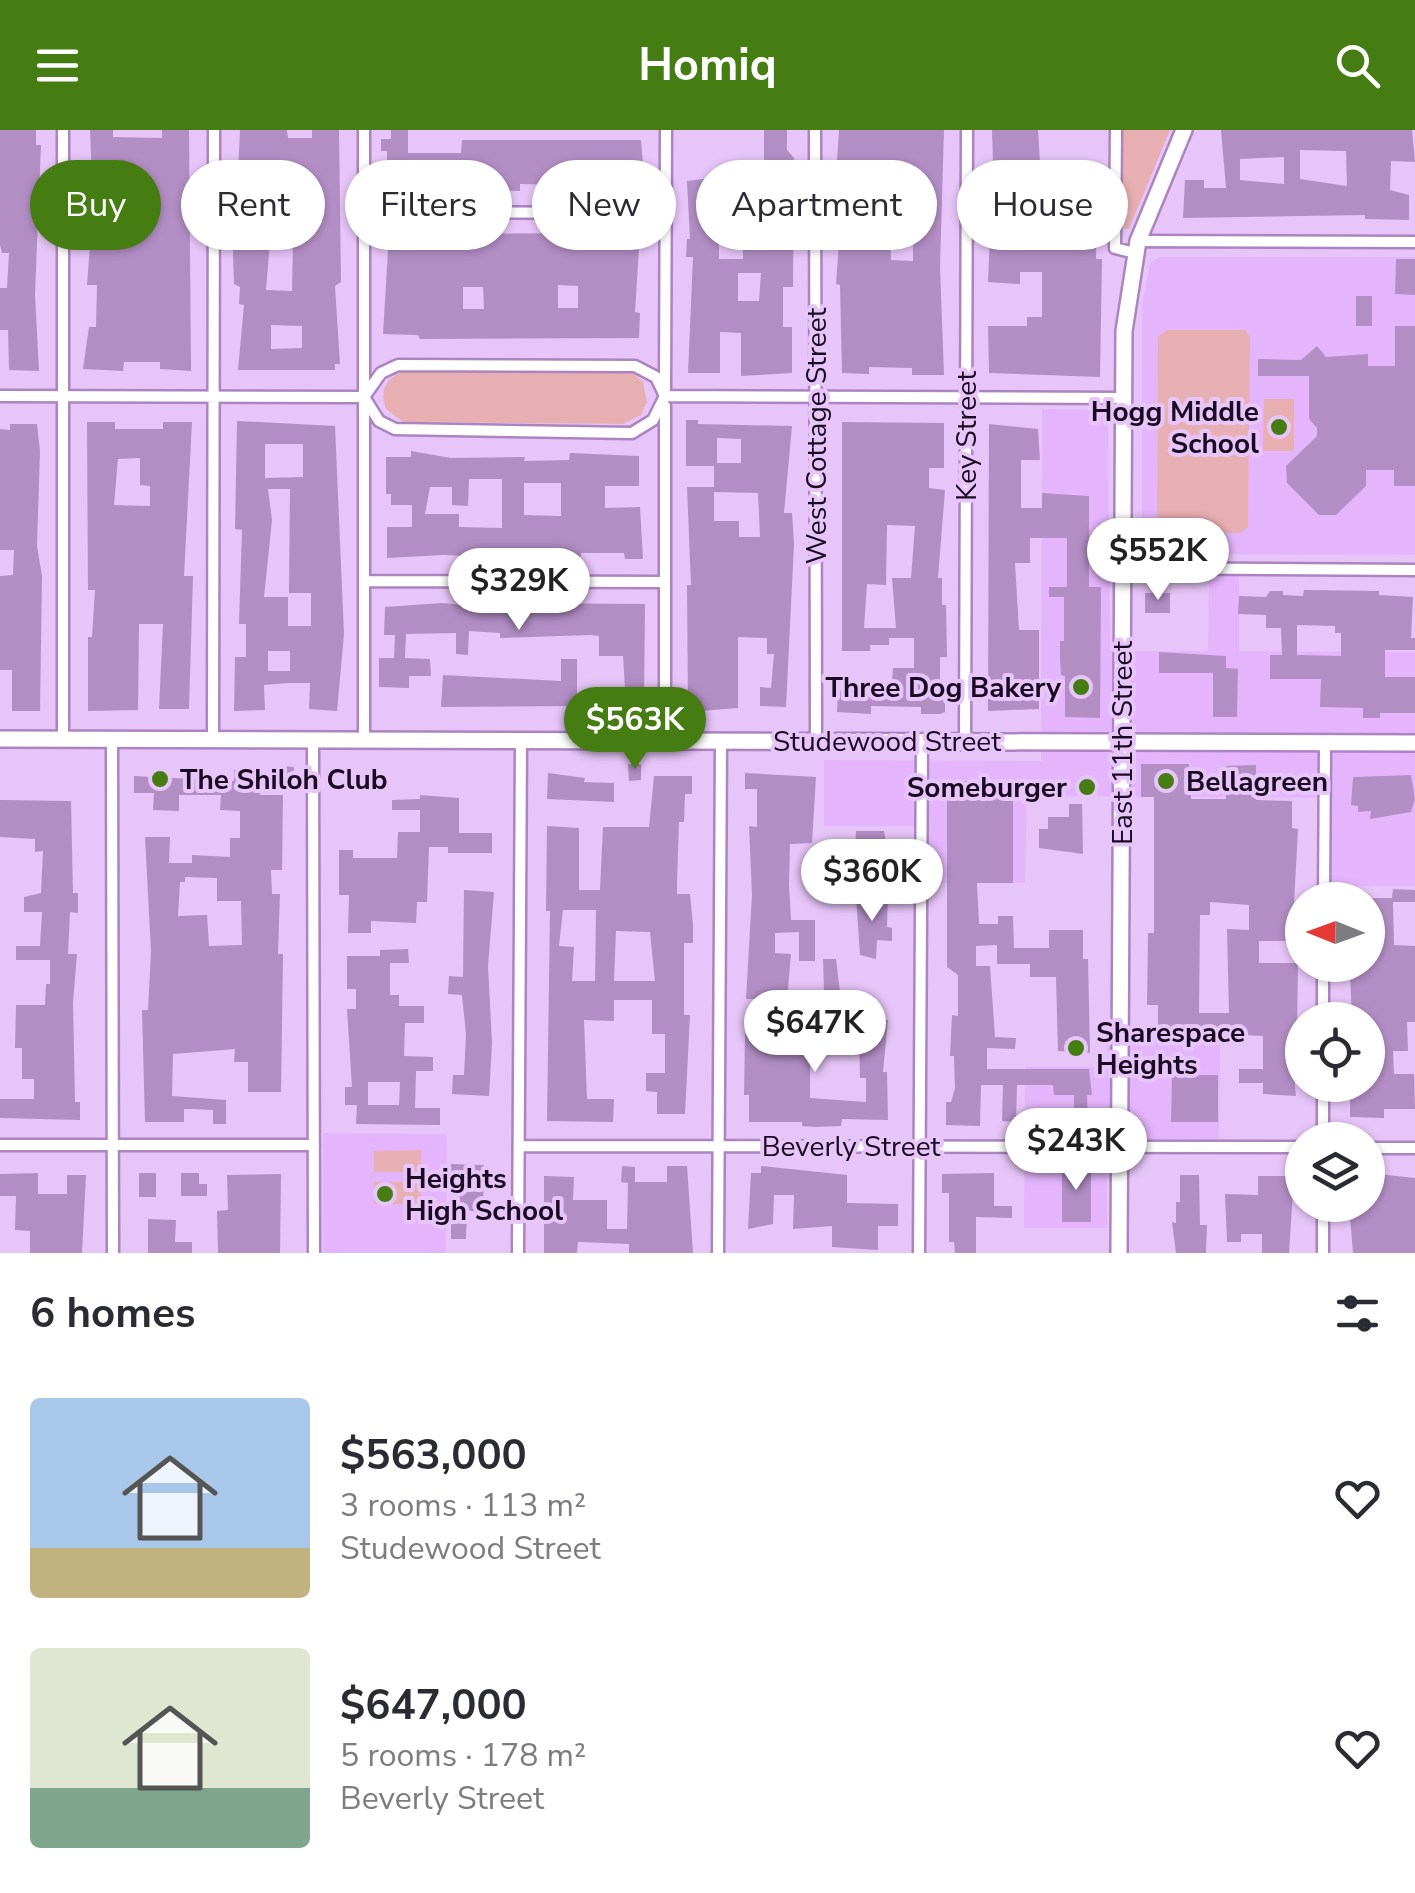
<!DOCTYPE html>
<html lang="en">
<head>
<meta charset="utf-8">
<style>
  body { margin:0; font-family:"Nunito Sans",sans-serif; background:#f7f7f7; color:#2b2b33; height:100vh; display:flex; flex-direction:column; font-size:38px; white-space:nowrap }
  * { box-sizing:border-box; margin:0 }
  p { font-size:32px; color:#7c7c81 }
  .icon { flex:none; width:55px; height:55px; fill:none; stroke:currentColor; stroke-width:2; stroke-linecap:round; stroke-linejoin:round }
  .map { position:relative; height:1123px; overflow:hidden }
  .drawer { display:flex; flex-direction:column; background:#fff; flex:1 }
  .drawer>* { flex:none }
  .top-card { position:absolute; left:30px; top:30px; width:1355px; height:90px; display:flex; gap:20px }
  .needle { width:65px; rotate:271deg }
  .fabs { position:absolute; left:1285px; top:752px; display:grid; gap:20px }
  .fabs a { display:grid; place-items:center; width:100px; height:100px; border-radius:50%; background:#fff; box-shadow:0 2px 8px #0004; font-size:50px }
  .price { position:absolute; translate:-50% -85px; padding:0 22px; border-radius:35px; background:#fff; color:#222; font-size:32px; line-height:65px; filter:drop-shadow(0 2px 5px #0008) }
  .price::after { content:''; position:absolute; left:50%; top:60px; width:30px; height:22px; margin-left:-15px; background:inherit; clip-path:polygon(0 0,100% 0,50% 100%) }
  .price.selected { background:#467d13; color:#fff }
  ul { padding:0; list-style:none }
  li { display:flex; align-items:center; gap:30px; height:250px; padding:0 30px }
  li span { display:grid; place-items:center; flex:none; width:280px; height:200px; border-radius:10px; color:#555 }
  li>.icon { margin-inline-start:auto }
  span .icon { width:120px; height:120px; fill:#fffc; stroke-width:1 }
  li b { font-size:42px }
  h2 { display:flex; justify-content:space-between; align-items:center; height:120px; padding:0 30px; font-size:42px }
  .pill { padding:0 35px; border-radius:45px; background:#fff; box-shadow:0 2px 8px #0004; font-size:35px; line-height:90px }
  .pill.selected { background:#467d13; color:#fff }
  header { display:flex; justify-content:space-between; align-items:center; height:130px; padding:0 30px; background:#467d13; color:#fff; font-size:45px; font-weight:700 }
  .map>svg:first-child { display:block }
  .built { fill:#e4b5fc }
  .green { fill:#e8afb3 }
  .building { fill:#b38ec5; fill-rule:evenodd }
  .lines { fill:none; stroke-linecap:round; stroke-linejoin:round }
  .street-casing { stroke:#ac84c0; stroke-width:15 }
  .secondary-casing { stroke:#ac84c0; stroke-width:20 }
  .street { stroke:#fff; stroke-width:10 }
  .secondary { stroke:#fff; stroke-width:15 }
  .poi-dot { fill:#467d13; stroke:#e7c5f8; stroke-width:4 }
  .labels { text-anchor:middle; stroke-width:8; stroke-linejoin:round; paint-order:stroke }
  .poi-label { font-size:28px; font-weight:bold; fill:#1b0b22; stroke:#e7c5f8; text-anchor:start }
  .street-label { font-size:28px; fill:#1b0b22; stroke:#e7c5f8 }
</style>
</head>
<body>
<header><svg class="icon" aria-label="menu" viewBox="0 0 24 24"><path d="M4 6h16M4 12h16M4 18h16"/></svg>Homiq<svg class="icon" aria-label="search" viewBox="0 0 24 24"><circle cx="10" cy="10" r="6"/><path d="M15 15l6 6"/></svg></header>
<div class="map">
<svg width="1415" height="1123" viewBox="0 0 1415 1123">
  <rect width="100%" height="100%" fill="#e7c5f8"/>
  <path class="built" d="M1160 127H1415V425L1149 424 1142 418V176L1150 133Z
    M1042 279 1108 280 1110 521H1208L1209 444H1239V521L1415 522V756H1330V668L1027 666 1025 753H929L928 696H824V630L1041 631Z
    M1108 908H1220L1219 1009H1107V1098H1024L1025 937H1107Z
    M323 1003 447 1004 446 1123H323Z"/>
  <path class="green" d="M1121 0H1170L1129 99 1121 98Z
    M1167 200H1245L1250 207 1248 397 1240 403H1162L1157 399 1158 207Z
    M406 241H631L643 252 647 272 641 285 623 294 403 292 386 279C379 260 386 246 406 241Z
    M1264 269H1294V321H1263Z
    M421 1020V1042H374V1021Z
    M374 1052H421V1074H374Z"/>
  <path class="building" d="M0 0H36V15H41L35 164 39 241 9 240 8 200H0V158H7L9 123H2L0 115Z
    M90 0H113V7L162 8V0H189L191 241 160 239V232H124L123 241 83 239 89 197H96L97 155H87L93 74ZM120 79H141V107L120 106Z
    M240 0H287L288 8H312V0H339L341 152 335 156 340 234H335V240H238L244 175 239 174 240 157 234 154 233 125V102L236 87H240L241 65H237ZM270 112H293L292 161 266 160ZM271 195 302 196V218L271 219Z
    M391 0H408V23H461L462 10H641L645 60H565V55L520 54V61L463 60V53L387 55V21H381V9H391Z
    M764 0H787V20L794 28 793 157H783V197H792V243L741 246V203L720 202V243H688L693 127H686L687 109H690L687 51 719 47V39H764ZM719 107H743V129H719ZM738 143H761L759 171H738Z
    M839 0H944L940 137 944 245H912V238L869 237V244L842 243 840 155 836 154 841 84 839 60H835ZM890 97H913V131L891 130Z
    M992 0H1038L1041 50H1027L1025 77H1015V97L1060 99V74L1097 75 1096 129H1102L1100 247 989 243 988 196H1027V187H1042V142H1020V154L988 152 991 80H980L981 69H1004L1005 34H993Z
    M1221 0H1412L1415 32 1391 31 1390 60 1409 65V90L1365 89V85L1183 88 1185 50H1204V58H1226ZM1300 20 1346 21 1347 56 1300 49ZM1284 27V54L1240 50V29Z
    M640 103 635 182 640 183 639 208 420 209 418 205 383 204 389 104ZM558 155 578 156V178H558ZM463 157H483L484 179H463Z
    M1396 129H1415V165L1395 164Z
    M1356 166H1372V196H1356Z
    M1395 196H1415V356H1394V340H1366V356L1336 385H1319L1287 353 1286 336 1317 306V298L1309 289V246H1258V229L1301 230 1317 216 1326 227 1368 224V236H1395Z
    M686 290H698V294L792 296 784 383H792L794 414 786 577 760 576V557L771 558 774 524H767V508L738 507V578L688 582 687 455H691L687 357H714V391H739V407H760L758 363 714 362V336H686ZM717 308 741 309V333H717Z
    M237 291 335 296 344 504 337 581 309 579 310 553H288L264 555 265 580 234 581 235 527H246V494H239L242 400 235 399ZM265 314H303V347L265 348ZM268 359H290L289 463H311V496H288V467H264L272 390ZM268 521H290V541H268Z
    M87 292H115V299H163V292H192L184 446H193L189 579H159L163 494H139L138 580 88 581V507H92L95 460H88ZM140 328V355L150 356V376L114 375 118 329Z
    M842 292 944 293V338H929V358L945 360 938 448H942V475H946L947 527H940V567H945V582L940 584H921V577L871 576V584L837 582 838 561 891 564 893 538H914V508H889V515H870V521H842ZM887 395 915 396 911 448H892L896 498H864L867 454 886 455Z
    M10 294H37L40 321 37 416 42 446 40 581H12V540H0V446L13 445 14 420H0V299L10 300Z
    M989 294 1038 299 1040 330H1021V378H1042V363L1089 366V457H1101L1100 588 1065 587V546L1061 545 1060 527V511H1064V467H1049V457H1067V408H1030V433H1015L1019 500H1039V579L988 581Z
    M411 321 451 328 525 327 524 331 569 330 570 323 639 326V356H605V378L640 377 643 429H625L624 423H581V430L443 425 387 428V397H412V375H391V364H386V327H411ZM469 349H502V398L459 397V384H425L430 357H452V375L468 376ZM524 353H561V386L524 385Z
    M1304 460 1379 461V465L1413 467 1411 508H1415V520H1385V547H1415V583H1380V588H1363V578L1320 577 1321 549H1270V525H1282L1281 498H1266V485L1238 484 1239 466 1266 467 1270 461H1283V465L1303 466ZM1297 495 1335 496V503H1341V526L1297 525Z
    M1145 463H1170V483H1145Z
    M442 473 500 478V473L645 474 644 574H626L623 526H599V506L591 505 500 508V503L469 501 468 525 456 524V503L406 504 405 528 430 529 431 546H409V558L379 557V528H394L395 505H384L385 477Z
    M1159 522 1226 526V538L1238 539 1237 587H1213V543H1159Z
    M561 529H577V576L441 577 443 545 561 551Z
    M628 634H641V650L629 651Z
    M1141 634H1189L1191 669H1226V636L1256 635V670L1292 671V698L1298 699 1292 811H1259V833H1298L1297 906H1290L1296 966 1263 964V953H1239V939H1263V906L1158 901V875H1147L1148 803H1154V667H1141ZM1210 772 1249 775V800L1227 799 1229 883H1199L1200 785H1210Z
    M281 636 294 637 293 656 280 655Z
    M234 640H259L260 665H283L282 740H271L272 764H280L278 824H283L281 962H248V932H234L235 919 173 924 172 966 226 970V994H213V980L191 979H184V992H145L142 880H148L151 821 145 707H170L169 733H192V725L230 727V708H240V681L220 680 221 665H179V681L153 680 154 663H134V646L234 651ZM185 747 217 748V771H241L242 815 209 816 207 785 178 786 180 752H185Z
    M548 643 585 648 584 652 614 653V672L547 669Z
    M745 643 816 647 812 713 790 714 789 754 791 790H815V831H799V802L775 803V823L791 824 787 870 746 869 752 765 749 696 757 697V659H745Z
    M1411 645 1415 669 1411 682 1370 689 1371 681 1358 682V676L1351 675 1353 647Z
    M654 646H692V664H685L684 692H679L677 753V764H690L693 795V813H684V885H690L685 984H657V962L646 961V943H665V904H652V870H614V891L584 890 587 969H614L613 992 547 991 550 781H546L547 696 579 698V760H600L603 697H649ZM563 780H596L595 851H572L574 817 559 816ZM616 801 650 802 655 851H614Z
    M947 651H1013V753H977L979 794H998V786H1013L1014 818H1049V800H1083V829H1088L1090 923 1058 921 1056 847H1030V834H997V815L976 816V836H990L995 907 1016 908 1015 919 987 918V939H1089L1092 965H1087L1088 994H1074V965H1054L1053 955H1017L1016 992 1002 991 1003 955H981L980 996 946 995V972H951L955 958 954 926H950L952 885 958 886V845L947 837Z
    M1078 652H1098L1097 662H1077Z
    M420 665 459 668V703H492V723H448V717H429L427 772H417L416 793 371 791V803H348L349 765H339V720H353V728H397L398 702H420V680H392V670L420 669Z
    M0 670 71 671 73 763H78V783L70 782 68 824H77L73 872 75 972H80V990L0 988V969H34V949H22V918H15L16 875H45L46 854H50V830H16V816H40L42 782H24V767L41 763 43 721 35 722V709L0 707Z
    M1069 674H1082L1083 724 1039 718V699H1048V687H1069Z
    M856 701H884L888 722H883L882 742 854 740Z
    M1393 759 1415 760V772H1393L1394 815 1415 816V892H1407L1408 921H1393L1394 944H1414L1415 979H1384V988L1350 987V964H1358V955H1368V890H1352L1350 842 1351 835H1368V768H1392Z
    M464 760 494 762 488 836 492 913 489 966 452 964 453 945H464L466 904 462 865 448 864 449 846 463 847Z
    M856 766 888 767 887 797 892 798V811L877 810 876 829 860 825Z
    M408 819 409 833H390V865H399V876H424V893H405L404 926 433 927V941H416L415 978H440V995L356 994 357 975H345V957H352L347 879H356V859H347V826H380V820ZM368 952H400L399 975H368Z
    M823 829H836L840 862 824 861Z
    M847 862 859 863 858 878H883V890H888L883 942H887L888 990 842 989 841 996 815 997 802 996V992H749V965H744L745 904 810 906V968L866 972V948H860L859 905H847Z
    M803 883H815V904H803Z
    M1172 945H1218V992H1171Z
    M451 1034 484 1035 483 1081H467L466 1109H451Z
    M1062 1034H1091V1092H1062Z
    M622 1036 635 1037V1052H667V1036H687L693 1123H629V1114L578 1112 577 1123H544V1046L574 1047 573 1070H607V1099H627L628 1053 621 1052Z
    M761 1036 847 1045V1073L898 1074V1096H878V1120L832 1117V1096L793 1099 794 1065H774L773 1094 748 1099 751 1043H761Z
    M38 1043V1064H67V1045H86L82 1123H30V1101L15 1100 16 1066H0V1044Z
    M139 1043H156V1067H139Z
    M181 1043H199V1054H207V1066H181Z
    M994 1043V1076H1012V1088L976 1087V1123H955L954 1112H949V1063H942V1044Z
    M1368 1043 1415 1048V1123H1353L1349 1075H1368Z
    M281 1044 280 1123H218L217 1081 228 1080 227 1045Z
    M1180 1045H1199L1200 1095H1207L1206 1123H1176L1172 1092 1176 1093V1072H1180Z
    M1258 1046H1294L1289 1123H1262V1104H1241V1112H1227L1225 1064 1258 1065Z
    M148 1089 176 1090 175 1112H192V1123H148Z"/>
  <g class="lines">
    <g class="street-casing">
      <path id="street" d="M815 0 816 611
        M1116 0 1115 118 1135 123
        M364 82 666 83
        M1138 111 1415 112
        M398 235 635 236 656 247 665 266 653 290 632 303 395 299 379 291 364 267 381 243Z
        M665 259 666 0
        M0 266 364 267
        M665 266 1123 268
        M1122 438 1415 440
        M364 451 665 452
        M63 609V0
        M112 610 113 1123
        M213 610 214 0
        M313 610 314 1123
        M364 610V0
        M665 611V276
        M965 612 967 0
        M1324 770 1325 613
        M1323 890V835
        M1323 1010V955
        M0 1015H314
        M519 1016 1302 1017
        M1368 1018H1415
        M1323 1075V1123
        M518 1123 521 611
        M718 1123 721 611
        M919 1123 922 611"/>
    </g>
    <g class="secondary-casing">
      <path id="secondary" d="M0 609 1415 613
        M1119 1123 1124 201 1138 111 1184 0"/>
    </g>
    <use href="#street" class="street"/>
    <use href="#secondary" class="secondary"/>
  </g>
  <g class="poi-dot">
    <circle cx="1279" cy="297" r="10"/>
    <circle cx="1081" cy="557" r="10"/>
    <circle cx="160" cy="649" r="10"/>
    <circle cx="1166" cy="651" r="10"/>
    <circle cx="1087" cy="657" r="10"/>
    <circle cx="1076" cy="918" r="10"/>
    <circle cx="385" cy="1064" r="10"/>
  </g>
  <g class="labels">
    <g class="poi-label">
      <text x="1259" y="291" text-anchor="end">Hogg Middle<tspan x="1259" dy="32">School</tspan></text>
      <text x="1061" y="567" text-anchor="end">Three Dog Bakery</text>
      <text x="180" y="659">The Shiloh Club</text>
      <text x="1186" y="661">Bellagreen</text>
      <text x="1067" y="667" text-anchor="end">Someburger</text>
      <text x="1096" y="912">Sharespace<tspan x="1096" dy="32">Heights</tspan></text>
      <text x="405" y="1058">Heights<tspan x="405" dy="32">High School</tspan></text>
    </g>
    <g class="street-label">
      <text transform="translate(816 306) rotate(-90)" y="10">West Cottage Street</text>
      <text transform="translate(966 306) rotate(-90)" y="10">Key Street</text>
      <text x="887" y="621">Studewood Street</text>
      <text transform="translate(1122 613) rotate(-90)" y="10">East 11th Street</text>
      <text x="851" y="1026">Beverly Street</text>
    </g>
  </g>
</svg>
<div class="fabs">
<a><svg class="needle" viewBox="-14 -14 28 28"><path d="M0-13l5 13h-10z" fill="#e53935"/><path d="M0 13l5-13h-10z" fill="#7c7c81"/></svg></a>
<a><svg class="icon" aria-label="locate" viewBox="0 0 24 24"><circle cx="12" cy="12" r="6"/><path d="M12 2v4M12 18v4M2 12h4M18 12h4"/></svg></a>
<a><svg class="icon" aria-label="layers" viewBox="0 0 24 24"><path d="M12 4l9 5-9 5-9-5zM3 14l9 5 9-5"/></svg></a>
</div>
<b class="price" style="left:1158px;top:473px">$552K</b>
<b class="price" style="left:519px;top:503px">$329K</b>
<b class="price selected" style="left:635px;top:642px">$563K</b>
<b class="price" style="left:872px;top:794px">$360K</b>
<b class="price" style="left:815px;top:945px">$647K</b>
<b class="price" style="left:1076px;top:1063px">$243K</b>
<div class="top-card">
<a class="pill selected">Buy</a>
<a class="pill">Rent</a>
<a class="pill">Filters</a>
<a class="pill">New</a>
<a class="pill">Apartment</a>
<a class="pill">House</a>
</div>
</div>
<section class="drawer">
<h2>6 homes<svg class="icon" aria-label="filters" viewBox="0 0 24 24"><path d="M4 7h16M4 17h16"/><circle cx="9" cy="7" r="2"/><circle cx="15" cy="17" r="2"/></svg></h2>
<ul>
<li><span style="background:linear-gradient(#a9c7e8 75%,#c2b280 0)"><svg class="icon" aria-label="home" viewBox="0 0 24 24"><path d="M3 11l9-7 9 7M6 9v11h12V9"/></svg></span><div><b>$563,000</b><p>3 rooms · 113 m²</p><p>Studewood Street</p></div><svg class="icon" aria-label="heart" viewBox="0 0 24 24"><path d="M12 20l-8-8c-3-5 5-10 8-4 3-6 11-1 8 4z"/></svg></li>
<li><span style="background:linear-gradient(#dfe7d0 70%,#7fa58c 0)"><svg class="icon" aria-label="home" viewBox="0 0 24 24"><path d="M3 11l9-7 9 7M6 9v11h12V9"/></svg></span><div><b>$647,000</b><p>5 rooms · 178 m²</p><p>Beverly Street</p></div><svg class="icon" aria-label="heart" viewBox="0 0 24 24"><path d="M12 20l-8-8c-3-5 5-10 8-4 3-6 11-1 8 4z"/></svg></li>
</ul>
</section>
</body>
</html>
